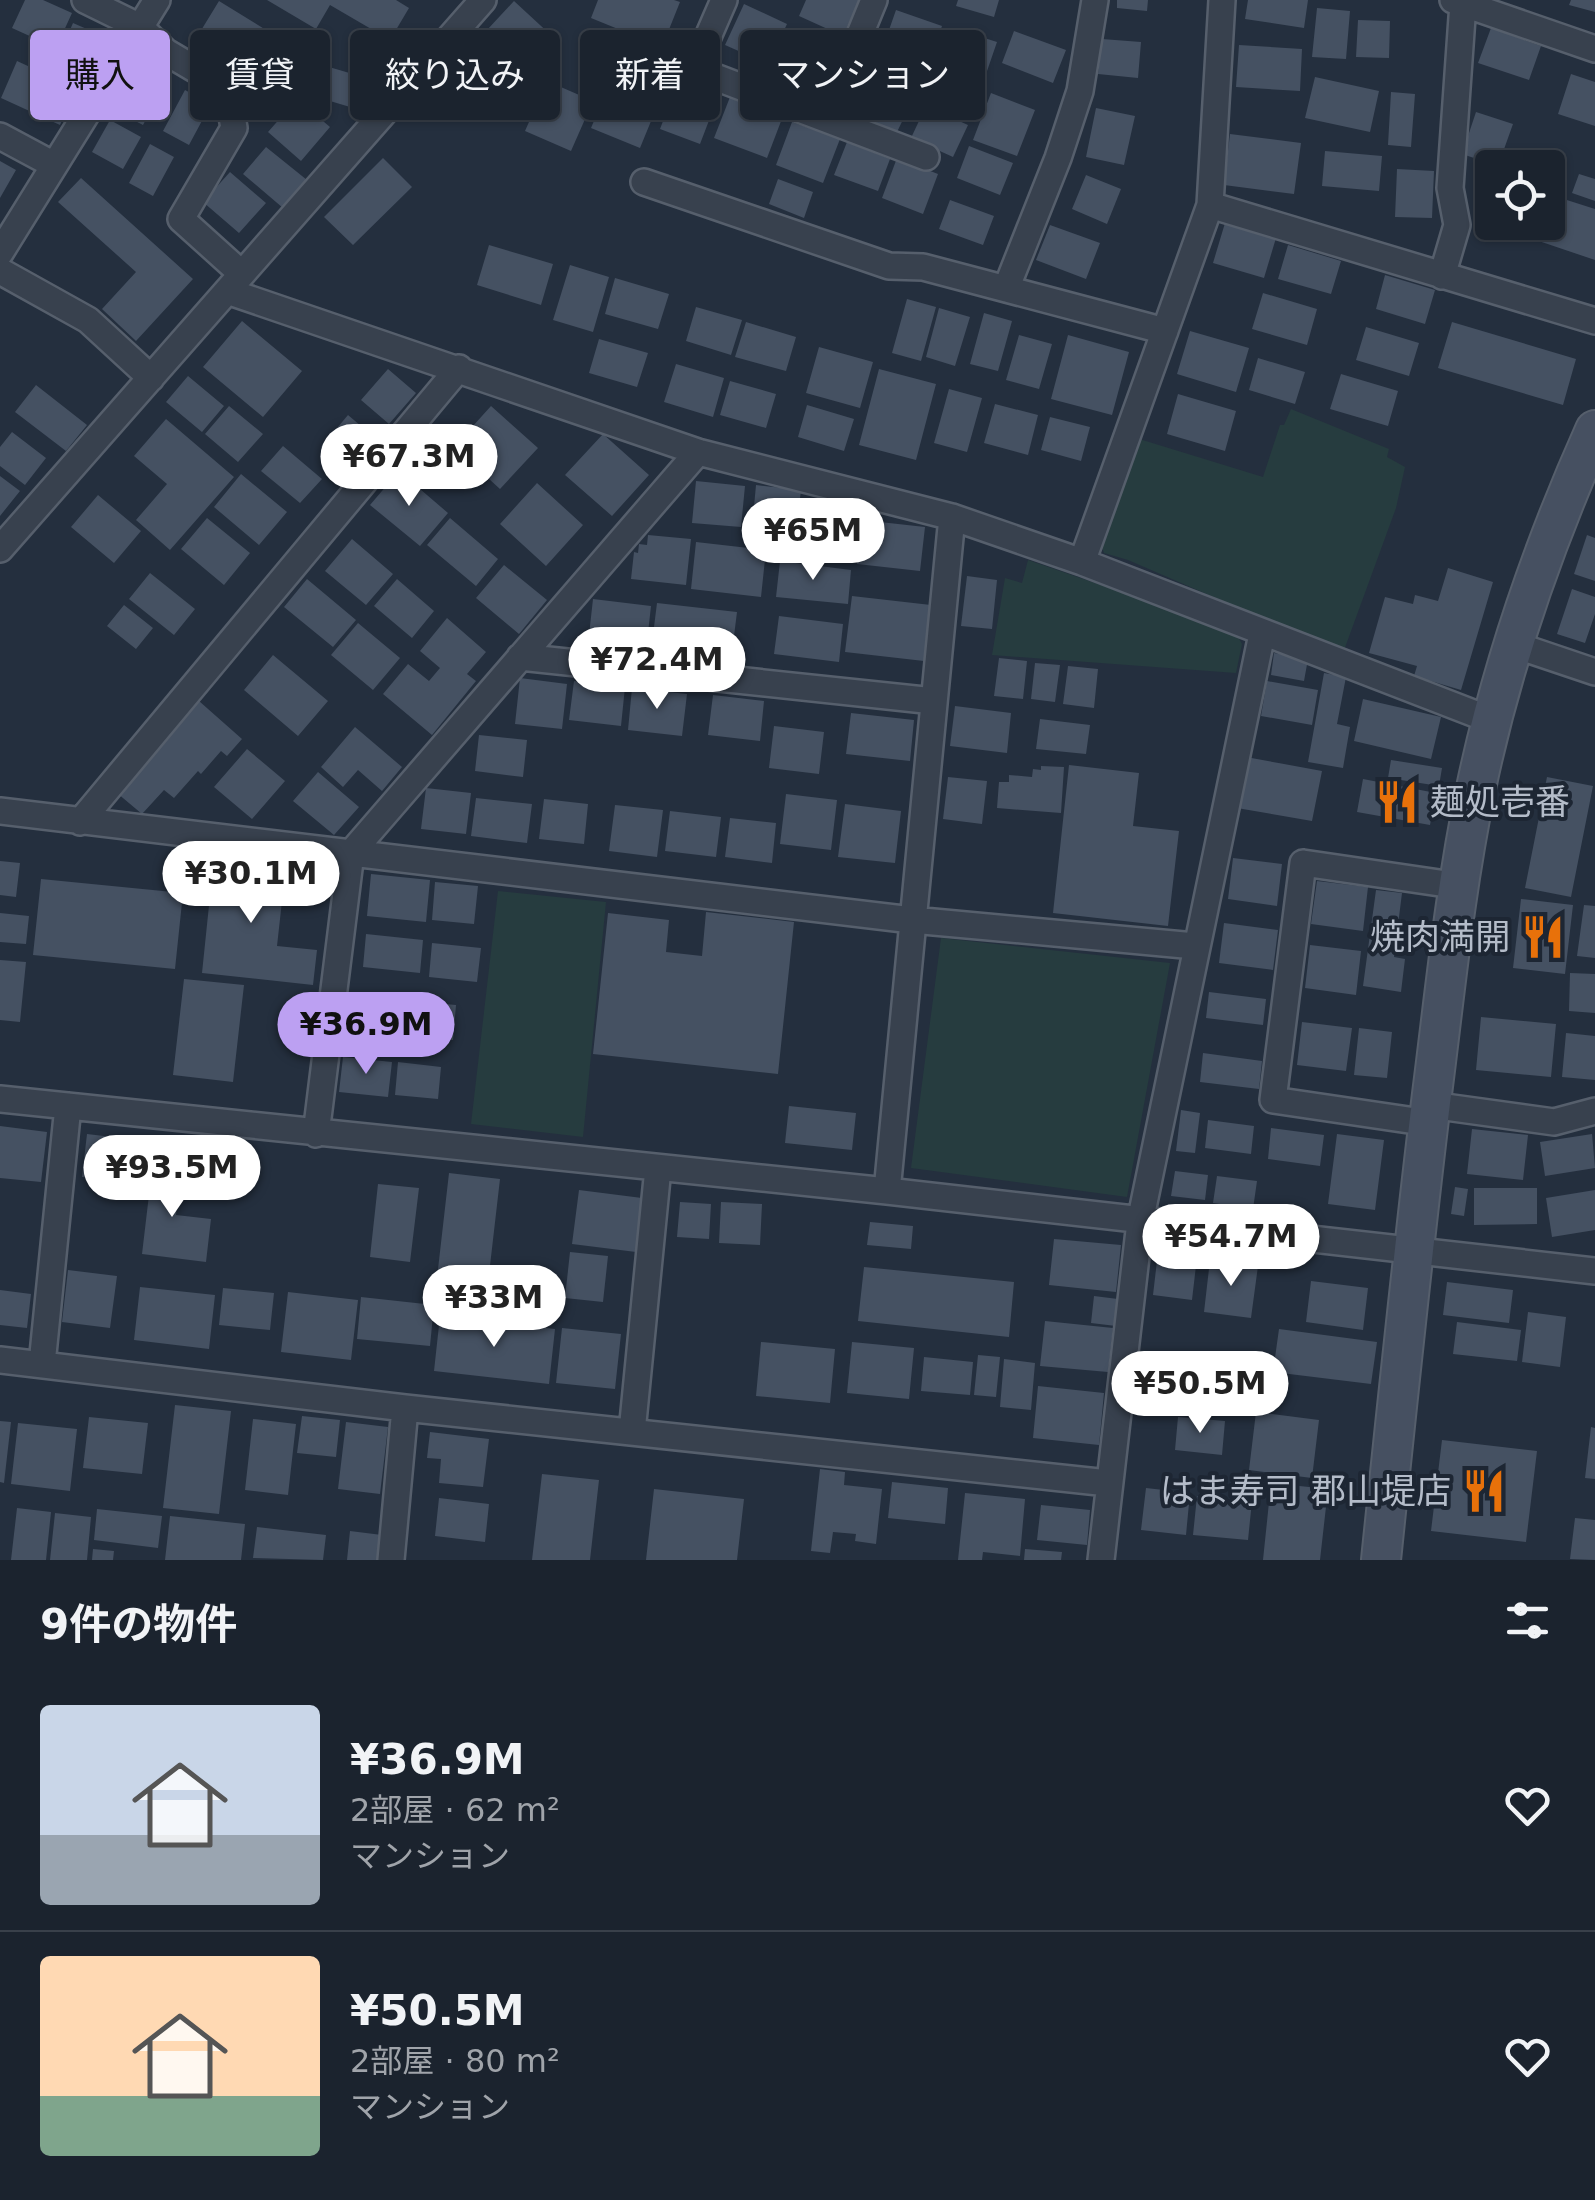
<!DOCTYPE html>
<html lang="ja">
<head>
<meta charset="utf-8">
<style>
  body { margin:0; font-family:"DejaVu Sans","Noto Sans JP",sans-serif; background:#242b36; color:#f1f3f6; height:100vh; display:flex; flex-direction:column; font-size:38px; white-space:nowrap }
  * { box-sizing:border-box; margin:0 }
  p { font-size:32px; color:#a0a4aa }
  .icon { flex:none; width:55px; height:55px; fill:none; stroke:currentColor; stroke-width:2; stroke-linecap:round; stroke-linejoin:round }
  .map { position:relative; height:1560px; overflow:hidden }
  .side { display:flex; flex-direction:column; background:#1b232e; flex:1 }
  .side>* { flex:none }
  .banner { position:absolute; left:30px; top:30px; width:1000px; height:90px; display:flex; gap:20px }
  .buttons { position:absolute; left:1475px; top:150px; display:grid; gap:20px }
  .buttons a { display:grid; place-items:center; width:90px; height:90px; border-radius:10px; background:#1b232e; box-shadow:0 2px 8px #0004,0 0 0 2px #39404a; font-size:50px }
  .price { position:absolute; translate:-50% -85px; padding:0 22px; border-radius:35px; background:#fff; color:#222; font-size:32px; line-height:65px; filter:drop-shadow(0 2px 5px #0008) }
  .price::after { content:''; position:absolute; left:50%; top:60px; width:30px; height:22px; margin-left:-15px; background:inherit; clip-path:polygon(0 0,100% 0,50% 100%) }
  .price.current { background:#bca0f2; color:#111 }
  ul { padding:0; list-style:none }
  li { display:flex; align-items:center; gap:30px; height:250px; padding:0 40px }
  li+li { border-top:2px solid #39404a }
  li span { display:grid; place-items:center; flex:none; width:280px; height:200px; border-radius:10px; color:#555 }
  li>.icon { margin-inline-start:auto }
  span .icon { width:120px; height:120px; fill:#fffc; stroke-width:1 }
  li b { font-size:42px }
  h2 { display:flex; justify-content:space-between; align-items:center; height:120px; padding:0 40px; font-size:42px }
  .tag { padding:0 35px; border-radius:10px; background:#1b232e; box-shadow:0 2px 8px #0004,0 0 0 2px #39404a; font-size:35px; line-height:90px }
  .tag.current { background:#bca0f2; color:#111 }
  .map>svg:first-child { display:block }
  .green { fill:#263c3f }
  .building { fill:#455162 }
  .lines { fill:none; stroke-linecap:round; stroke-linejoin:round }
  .street-casing { stroke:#565f6c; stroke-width:30 }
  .secondary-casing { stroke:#565f6c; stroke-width:42 }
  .street { stroke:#38414e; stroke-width:25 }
  .secondary { stroke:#465061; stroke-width:38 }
  .labels { text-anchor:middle; stroke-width:8; stroke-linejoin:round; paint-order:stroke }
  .poi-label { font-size:35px; fill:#b4bcc9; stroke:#1d2633; text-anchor:end }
</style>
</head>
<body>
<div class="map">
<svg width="1595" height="1560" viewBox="0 0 1595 1560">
  <rect width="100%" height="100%" fill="#242f3e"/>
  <path class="green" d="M1291 409 1389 449 1387 457 1405 467 1396 508 1343 653 1128 560 1104 553 1099 539 1136 438 1263 477 1280 425H1284Z
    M1028 560 1235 631 1242 644 1236 673 992 655 1005 578 1022 583Z
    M498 891 606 902 583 1137 471 1124Z
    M941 938 1170 963 1127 1197 911 1168Z"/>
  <path class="building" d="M25 0H43L72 13 56 48 12 28Z
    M267 0H396L409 8 390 40 330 5 316 29Z
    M598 0H674L680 2 662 47 591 18Z
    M806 0H859L843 36 799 16Z
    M958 0H999L994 17 956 6Z
    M1117 0H1148L1147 11 1117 8Z
    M1248 0H1308L1304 28 1245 19Z
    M1571 0H1595V12L1569 5Z
    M219 1 266 30 243 66 197 37Z
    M514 1 553 37 475 122 435 86Z
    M744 4 787 24 768 64 725 45Z
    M1317 8 1350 11 1346 59 1312 57Z
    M896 10 942 26 930 63 883 47Z
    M1358 20 1390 21 1389 58 1356 57Z
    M73 23 103 36 88 71 58 57Z
    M953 28 997 42 985 77 941 62Z
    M1491 28 1541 46 1529 80 1478 63Z
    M1014 31 1066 50 1053 83 1002 63Z
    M273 33 310 55 290 88 253 66Z
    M790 39 833 59 816 98 772 77Z
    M1102 39 1141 42 1138 78 1098 74Z
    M1239 45 1302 49 1300 91 1236 87Z
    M17 61 76 88 60 125 1 98Z
    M617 66 665 87 640 148 591 128Z
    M329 67 370 79 360 110 320 98Z
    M136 68 165 84 143 125 114 110Z
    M1571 74 1595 82V126L1558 114Z
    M1315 77 1379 91 1370 132 1305 118Z
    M547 81 593 101 571 151 525 131Z
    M870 81 912 101 897 132 855 113Z
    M678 82 718 97 700 144 660 129Z
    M185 90 211 104 189 145 163 131Z
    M1391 92 1415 94 1411 147 1388 145Z
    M991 93 1035 110 1017 156 973 140Z
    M730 97 783 116 767 158 714 138Z
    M297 99 330 127 301 161 268 132Z
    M926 106 968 125 953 157 911 138Z
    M1096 108 1135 116 1124 165 1086 157Z
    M1476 112 1513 124 1498 166 1462 154Z
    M110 120 141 137 123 169 92 152Z
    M792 122 840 139 823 183 776 165Z
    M1230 134 1301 143 1294 194 1224 185Z
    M847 142 890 159 878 191 834 175Z
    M150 144 174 157 153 196 129 183Z
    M969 146 1013 163 1000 195 957 178Z
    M266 147 307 180 283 208 243 174Z
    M1325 151 1382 156 1379 191 1322 186Z
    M383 158 412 187 353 245 324 217Z
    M897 158 938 174 923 214 882 198Z
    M0 161 16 170 0 198Z
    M1397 169 1434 171 1432 218 1395 217Z
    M230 172 266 203 239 233 203 202Z
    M1579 174 1595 179V201L1572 193Z
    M1086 175 1121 189 1107 224 1072 209Z
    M81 178 193 279 136 341 102 309 136 272 58 202Z
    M778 179 813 192 804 218 769 204Z
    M1548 194 1595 209V260L1485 223 1492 212V222H1548Z
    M950 200 994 216 983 245 939 229Z
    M1225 223 1276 238 1264 278 1213 263Z
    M1050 225 1100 243 1086 279 1036 260Z
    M489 245 553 264 541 305 477 285Z
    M1288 245 1341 261 1331 294 1278 279Z
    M570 265 609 277 593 332 553 320Z
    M1385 275 1435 290 1425 324 1376 309Z
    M615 278 669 294 658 329 605 314Z
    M1263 293 1317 309 1307 345 1252 329Z
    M907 299 936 307 921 361 892 353Z
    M696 307 742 320 731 355 686 341Z
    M939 308 970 317 955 366 926 357Z
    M984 313 1012 321 998 371 970 364Z
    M242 321 302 371 263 417 203 367Z
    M746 322 796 337 786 371 735 357Z
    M1452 322 1576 359 1563 405 1438 368Z
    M1366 327 1419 343 1409 376 1356 360Z
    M1190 331 1249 348 1236 392 1177 374Z
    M1019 335 1052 344 1039 389 1006 380Z
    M1068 335 1129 352 1112 415 1051 399Z
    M599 339 648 353 637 387 589 373Z
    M819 347 873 362 860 408 806 393Z
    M1258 358 1305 372 1295 404 1249 390Z
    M676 364 724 378 713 417 664 402Z
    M388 369 416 393 389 424 361 400Z
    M879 369 936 384 916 460 859 445Z
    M1341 374 1398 391 1388 426 1330 409Z
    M188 376 224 406 202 432 166 402Z
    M730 381 776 394 766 428 720 415Z
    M36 385 87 425 66 451 15 412Z
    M949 389 982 398 967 452 934 443Z
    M1178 394 1236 411 1225 451 1167 434Z
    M995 404 1038 415 1028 455 984 443Z
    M807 405 854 419 844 451 798 437Z
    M229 406 263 434 238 462 205 434Z
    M491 406 538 448 500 489 454 447Z
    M348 415 361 426 334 458 321 447Z
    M1050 417 1090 427 1081 461 1041 450Z
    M166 419 234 477 170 550 136 520 167 484 134 456Z
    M12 432 46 458 25 485 0 466V447Z
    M603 434 649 475 612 516 565 475Z
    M283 446 322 479 300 503 261 471Z
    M399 471 448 513 420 546 370 505Z
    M241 474 287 512 259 545 214 507Z
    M0 476 20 491 0 516Z
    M696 481 745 486 741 527 692 523Z
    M537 483 583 525 546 566 500 524Z
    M756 485 801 490 796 533 752 528Z
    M98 495 141 531 114 563 71 527Z
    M807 501 855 506 850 550 802 545Z
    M207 518 250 553 224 585 181 549Z
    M450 518 498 559 476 586 427 545Z
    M862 520 925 527 920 571 857 564Z
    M648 535 691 539 686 585 631 579 634 552 638 553 639 544 647 545Z
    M1587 535 1595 538V581L1574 574Z
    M352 539 393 574 366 605 325 571Z
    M696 542 766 550 761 597 691 589Z
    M780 561 851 570 848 604 776 597Z
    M504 565 547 600 519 634 476 598Z
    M1448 568 1493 582 1461 690 1414 676 1417 666 1369 653 1385 597 1413 604 1415 595 1438 601Z
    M150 573 195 609 174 635 129 599Z
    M967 576 997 580 992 629 961 626Z
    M307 579 356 620 333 647 284 607Z
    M397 579 434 611 412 638 374 606Z
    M1572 589 1595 597V614L1585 643 1557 634Z
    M852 596 931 605 924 661 845 652Z
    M593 599 651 606 647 642 589 635Z
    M657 603 737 612 732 652 652 643Z
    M124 605 153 628 136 649 107 626Z
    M779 616 843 624 839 662 774 654Z
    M447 618 486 652 467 674 476 681 432 735 383 694 408 664 429 681 440 668 420 651Z
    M358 623 400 658 373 690 331 655Z
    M1274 653 1308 659 1304 681 1271 675Z
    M273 655 328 701 298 736 244 690Z
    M999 658 1027 661 1023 699 994 696Z
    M1035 663 1060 665 1055 702 1031 699Z
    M1068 666 1098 669 1094 708 1063 704Z
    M1324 673 1346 677 1337 724 1350 727 1343 768 1308 762Z
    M520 678 567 684 562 729 515 724Z
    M574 681 625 687 621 726 569 720Z
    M1267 681 1318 690 1312 725 1261 716Z
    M632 688 687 694 682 736 628 730Z
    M713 695 764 701 760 741 708 735Z
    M1363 699 1441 717 1431 759 1354 741Z
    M199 701 242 739 227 756 221 751 201 774 198 771 174 798 164 790 142 814 117 793Z
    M955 706 1011 713 1007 753 950 746Z
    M851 713 914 720 910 761 846 754Z
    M1040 719 1090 725 1086 754 1036 749Z
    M774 726 824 732 819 774 769 768Z
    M355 727 402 767 382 791 358 770 343 787 321 767Z
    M479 735 527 740 523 777 475 771Z
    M247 749 285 781 252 819 214 787Z
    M1246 757 1322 771 1312 821 1237 808Z
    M1391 760 1442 768 1439 786 1388 778Z
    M1069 765 1139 773 1133 826 1179 831 1168 926 1053 913Z
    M1041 766 1064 767 1061 813 997 808 999 782H1009V775L1032 777 1033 769 1041 770Z
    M318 772 359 807 334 835 293 801Z
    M948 777 987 781 982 824 943 819Z
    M1547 777 1593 786 1571 897 1525 888Z
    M1363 779 1436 793 1430 825 1357 812Z
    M426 788 471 793 466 834 421 829Z
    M786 794 837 800 831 850 780 844Z
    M476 798 532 804 527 843 471 836Z
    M544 799 588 804 584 844 539 839Z
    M845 804 901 811 895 863 838 857Z
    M615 805 663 810 657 857 609 851Z
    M670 811 721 817 716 857 665 851Z
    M730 818 776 823 772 863 725 857Z
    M214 857 286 865 277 946 317 950 313 985 202 973Z
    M1233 858 1282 864 1277 906 1228 899Z
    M0 861 20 863 16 897 0 895Z
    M371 874 430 880 426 922 367 916Z
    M41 879 183 893 175 969 33 955Z
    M1317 881 1368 887 1363 931 1311 924Z
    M435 882 478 886 474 924 432 920Z
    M1376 890 1402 893 1394 957 1405 959 1401 992 1363 986Z
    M1521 899 1573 905 1565 974 1513 968Z
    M1584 905 1595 906V958L1577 956Z
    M706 912 794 922 778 1074 593 1054 608 913 669 920 666 952 702 956Z
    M0 913 29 916 26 944 0 942Z
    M1224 923 1278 930 1273 970 1219 963Z
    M366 934 423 940 420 973 363 967Z
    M432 943 481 948 477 982 429 977Z
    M1310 945 1361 951 1356 995 1305 988Z
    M0 960 26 962 20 1022 0 1020Z
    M1570 973 1595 974V1013L1569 1011Z
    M184 979 244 985 233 1082 173 1075Z
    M1209 992 1266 999 1263 1025 1206 1018Z
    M349 995 398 1000 395 1034 346 1028Z
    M403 1000 456 1005 453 1040 400 1034Z
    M1481 1017 1556 1024 1551 1077 1476 1070Z
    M1302 1022 1352 1028 1346 1071 1297 1065Z
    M1359 1028 1392 1032 1387 1078 1354 1075Z
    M1566 1033 1595 1036V1080L1562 1077Z
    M1203 1053 1262 1061 1259 1089 1200 1082Z
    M343 1057 392 1062 388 1097 339 1092Z
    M398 1062 441 1067 438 1099 395 1095Z
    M789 1106 856 1113 852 1150 785 1143Z
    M1181 1110 1200 1113 1195 1153 1176 1151Z
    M1208 1120 1254 1126 1251 1154 1205 1148Z
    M0 1126 47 1132 41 1182 0 1178Z
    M1271 1128 1324 1135 1320 1166 1268 1159Z
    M1472 1129 1528 1135 1523 1180 1467 1174Z
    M87 1134 146 1141 141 1183 82 1177Z
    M1337 1134 1384 1140 1375 1210 1328 1204Z
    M1592 1134 1595 1168 1545 1176 1540 1142Z
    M153 1161 182 1164 176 1215 211 1219 206 1262 142 1254Z
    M1175 1171 1208 1175 1205 1200 1171 1196Z
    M449 1173 500 1179 488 1283 437 1278Z
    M1217 1176 1257 1181 1253 1209 1213 1203Z
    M378 1184 419 1188 410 1262 370 1257Z
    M1455 1187 1468 1189 1464 1216 1451 1214Z
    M1474 1188H1537V1224L1474 1225Z
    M579 1190 642 1198 636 1252 572 1244Z
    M1595 1190V1230L1552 1237 1546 1198Z
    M680 1202 711 1204 709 1239 677 1237Z
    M721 1202 762 1204 760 1245 719 1243Z
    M870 1222 913 1226 911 1249 867 1245Z
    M1054 1239 1121 1245 1116 1292 1049 1285Z
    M570 1252 608 1256 603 1302 565 1298Z
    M1158 1252 1197 1257 1192 1300 1153 1295Z
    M1210 1260 1258 1266 1251 1318 1204 1312Z
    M864 1267 1014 1282 1009 1337 858 1321Z
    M68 1270 117 1276 110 1328 62 1322Z
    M1311 1281 1368 1288 1363 1330 1306 1322Z
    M1447 1282 1513 1290 1509 1323 1443 1315Z
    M140 1287 215 1295 209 1349 134 1340Z
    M223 1288 274 1293 270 1330 219 1325Z
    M0 1290 31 1294 27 1328 0 1325Z
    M288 1292 358 1300 351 1360 281 1352Z
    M1094 1296 1118 1299 1116 1326 1091 1323Z
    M361 1297 434 1305 430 1346 357 1339Z
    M1528 1312 1566 1317 1560 1367 1522 1362Z
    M440 1316 555 1329 549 1384 434 1371Z
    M1045 1321 1113 1328 1108 1372 1040 1366Z
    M1457 1322 1521 1330 1517 1361 1453 1354Z
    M562 1328 621 1334 615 1389 556 1383Z
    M1279 1329 1377 1342 1371 1384 1273 1372Z
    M761 1342 835 1349 830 1403 756 1396Z
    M852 1342 914 1348 909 1399 847 1393Z
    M978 1355 1000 1357 996 1397 974 1395Z
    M924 1357 973 1362 970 1395 921 1391Z
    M1004 1359 1035 1363 1031 1410 1000 1407Z
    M1038 1386 1104 1393 1099 1445 1033 1438Z
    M175 1405 231 1411 219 1514 163 1508Z
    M1256 1412 1319 1420 1312 1478 1249 1470Z
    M302 1416 340 1420 336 1457 297 1453Z
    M89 1417 148 1423 142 1474 83 1468Z
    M1178 1417 1225 1421 1222 1455 1175 1450Z
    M253 1419 296 1424 288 1495 245 1490Z
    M0 1421 11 1422 4 1483 0 1482Z
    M346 1422 388 1427 380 1494 338 1489Z
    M18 1423 77 1429 70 1491 11 1484Z
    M1591 1427 1595 1428V1479L1585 1478Z
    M430 1432 489 1439 483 1487 439 1483 441 1459 427 1458Z
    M1442 1440 1537 1451 1526 1542 1431 1531Z
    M820 1469 845 1472 844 1485 882 1489 876 1544 855 1541 856 1534 833 1532 830 1553 811 1551Z
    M542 1474 599 1480 590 1560H532Z
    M892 1482 948 1488 945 1524 888 1518Z
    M1271 1483 1328 1489 1320 1560H1263Z
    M1146 1488 1190 1493 1186 1535 1141 1530Z
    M654 1489 744 1499 737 1560H646Z
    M965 1493 1025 1499 1020 1556 983 1552 982 1560H958Z
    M1197 1496 1252 1501 1248 1540 1193 1535Z
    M439 1498 489 1504 485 1542 435 1536Z
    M1041 1505 1090 1510 1087 1545 1037 1540Z
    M17 1508 51 1512 46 1560H11Z
    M97 1509 162 1516 158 1548 94 1540Z
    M55 1513 91 1517 87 1560H50Z
    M170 1516 245 1524 241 1560H165Z
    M1575 1518 1595 1520V1560L1570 1559Z
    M257 1527 326 1535 323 1560 253 1558Z
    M350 1531 382 1535 379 1560H347Z
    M93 1549 114 1551 113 1560H92Z
    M1025 1549 1062 1552 1061 1560H1024Z"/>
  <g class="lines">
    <g class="street-casing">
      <path id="street" d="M85 0 140 27 166 52 227 88 234 128 181 219 242 274
        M1453 0 1595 49
        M613 51 694 69 926 157
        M694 69 724 0
        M826 117 874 0
        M0 136 54 165
        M644 182 889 266 923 267 1165 331
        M1210 205 1595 321
        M0 253 157 0
        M0 271 88 320 151 378
        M1442 276 1457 225 1450 188 1463 3
        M1006 289 1058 158 1080 91 1095 0
        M227 291 698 452 952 517 1082 562 1491 720
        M0 549 483 0
        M1082 562 1210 205 1222 0
        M1512 644 1595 672
        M520 657 934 701
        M0 811 912 920 1195 946
        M80 822 459 368
        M0 1099 887 1191 1595 1271
        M1431 1105 1554 1122 1595 1111
        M1429 1123 1273 1100 1303 863 1460 886
        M316 1134 351 853 698 452
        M887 1191 952 517
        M0 1360 405 1408 1108 1483
        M42 1364 68 1106
        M632 1432 658 1168
        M391 1560 405 1408
        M1101 1560 1140 1222 1262 634"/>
    </g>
    <g class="secondary-casing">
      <path id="secondary" d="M1381 1560C1397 1405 1413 1249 1432 1094 1445 992 1455 889 1476 788 1502 664 1543 546 1595 430"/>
    </g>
    <use href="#street" class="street"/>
    <use href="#secondary" class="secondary"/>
  </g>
  <defs>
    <g id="restaurant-bare" transform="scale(3.45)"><path d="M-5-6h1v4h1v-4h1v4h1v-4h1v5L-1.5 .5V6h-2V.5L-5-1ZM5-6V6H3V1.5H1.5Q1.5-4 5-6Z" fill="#e8710a" stroke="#1d2633" stroke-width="2.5" paint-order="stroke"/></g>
  </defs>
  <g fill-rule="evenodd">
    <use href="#restaurant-bare" x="1397" y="802"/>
    <use href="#restaurant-bare" x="1543" y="937"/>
    <use href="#restaurant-bare" x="1484" y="1491"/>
  </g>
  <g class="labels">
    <g class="poi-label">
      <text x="1430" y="814" text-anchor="start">麺処壱番</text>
      <text x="1510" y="949">焼肉満開</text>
      <text x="1451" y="1503">はま寿司 郡山堤店</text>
    </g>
  </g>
</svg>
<div class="buttons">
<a><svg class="icon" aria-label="locate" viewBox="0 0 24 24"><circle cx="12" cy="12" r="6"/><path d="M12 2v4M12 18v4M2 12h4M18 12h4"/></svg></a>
</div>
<b class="price" style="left:409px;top:509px">¥67.3M</b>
<b class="price" style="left:813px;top:583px">¥65M</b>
<b class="price" style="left:657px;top:712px">¥72.4M</b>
<b class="price" style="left:251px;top:926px">¥30.1M</b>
<b class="price current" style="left:366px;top:1077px">¥36.9M</b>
<b class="price" style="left:172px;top:1220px">¥93.5M</b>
<b class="price" style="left:1231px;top:1289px">¥54.7M</b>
<b class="price" style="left:494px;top:1350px">¥33M</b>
<b class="price" style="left:1200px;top:1436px">¥50.5M</b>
<div class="banner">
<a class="tag current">購入</a>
<a class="tag">賃貸</a>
<a class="tag">絞り込み</a>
<a class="tag">新着</a>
<a class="tag">マンション</a>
</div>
</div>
<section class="side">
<h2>9件の物件<svg class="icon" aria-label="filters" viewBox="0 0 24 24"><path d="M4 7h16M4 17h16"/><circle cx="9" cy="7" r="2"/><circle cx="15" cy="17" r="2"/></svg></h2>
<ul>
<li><span style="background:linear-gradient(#c9d6e8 65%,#9aa5b1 0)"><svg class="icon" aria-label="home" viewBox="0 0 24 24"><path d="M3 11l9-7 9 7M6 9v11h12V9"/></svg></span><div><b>¥36.9M</b><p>2部屋 · 62 m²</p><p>マンション</p></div><svg class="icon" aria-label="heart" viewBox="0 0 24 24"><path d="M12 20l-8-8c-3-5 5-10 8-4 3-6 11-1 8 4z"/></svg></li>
<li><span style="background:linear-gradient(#ffd9b3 70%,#7fa58c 0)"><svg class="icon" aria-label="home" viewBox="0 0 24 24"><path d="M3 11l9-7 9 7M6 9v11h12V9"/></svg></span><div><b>¥50.5M</b><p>2部屋 · 80 m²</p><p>マンション</p></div><svg class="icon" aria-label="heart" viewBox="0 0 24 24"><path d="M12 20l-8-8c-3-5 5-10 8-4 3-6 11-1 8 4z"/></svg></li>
</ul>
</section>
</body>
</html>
